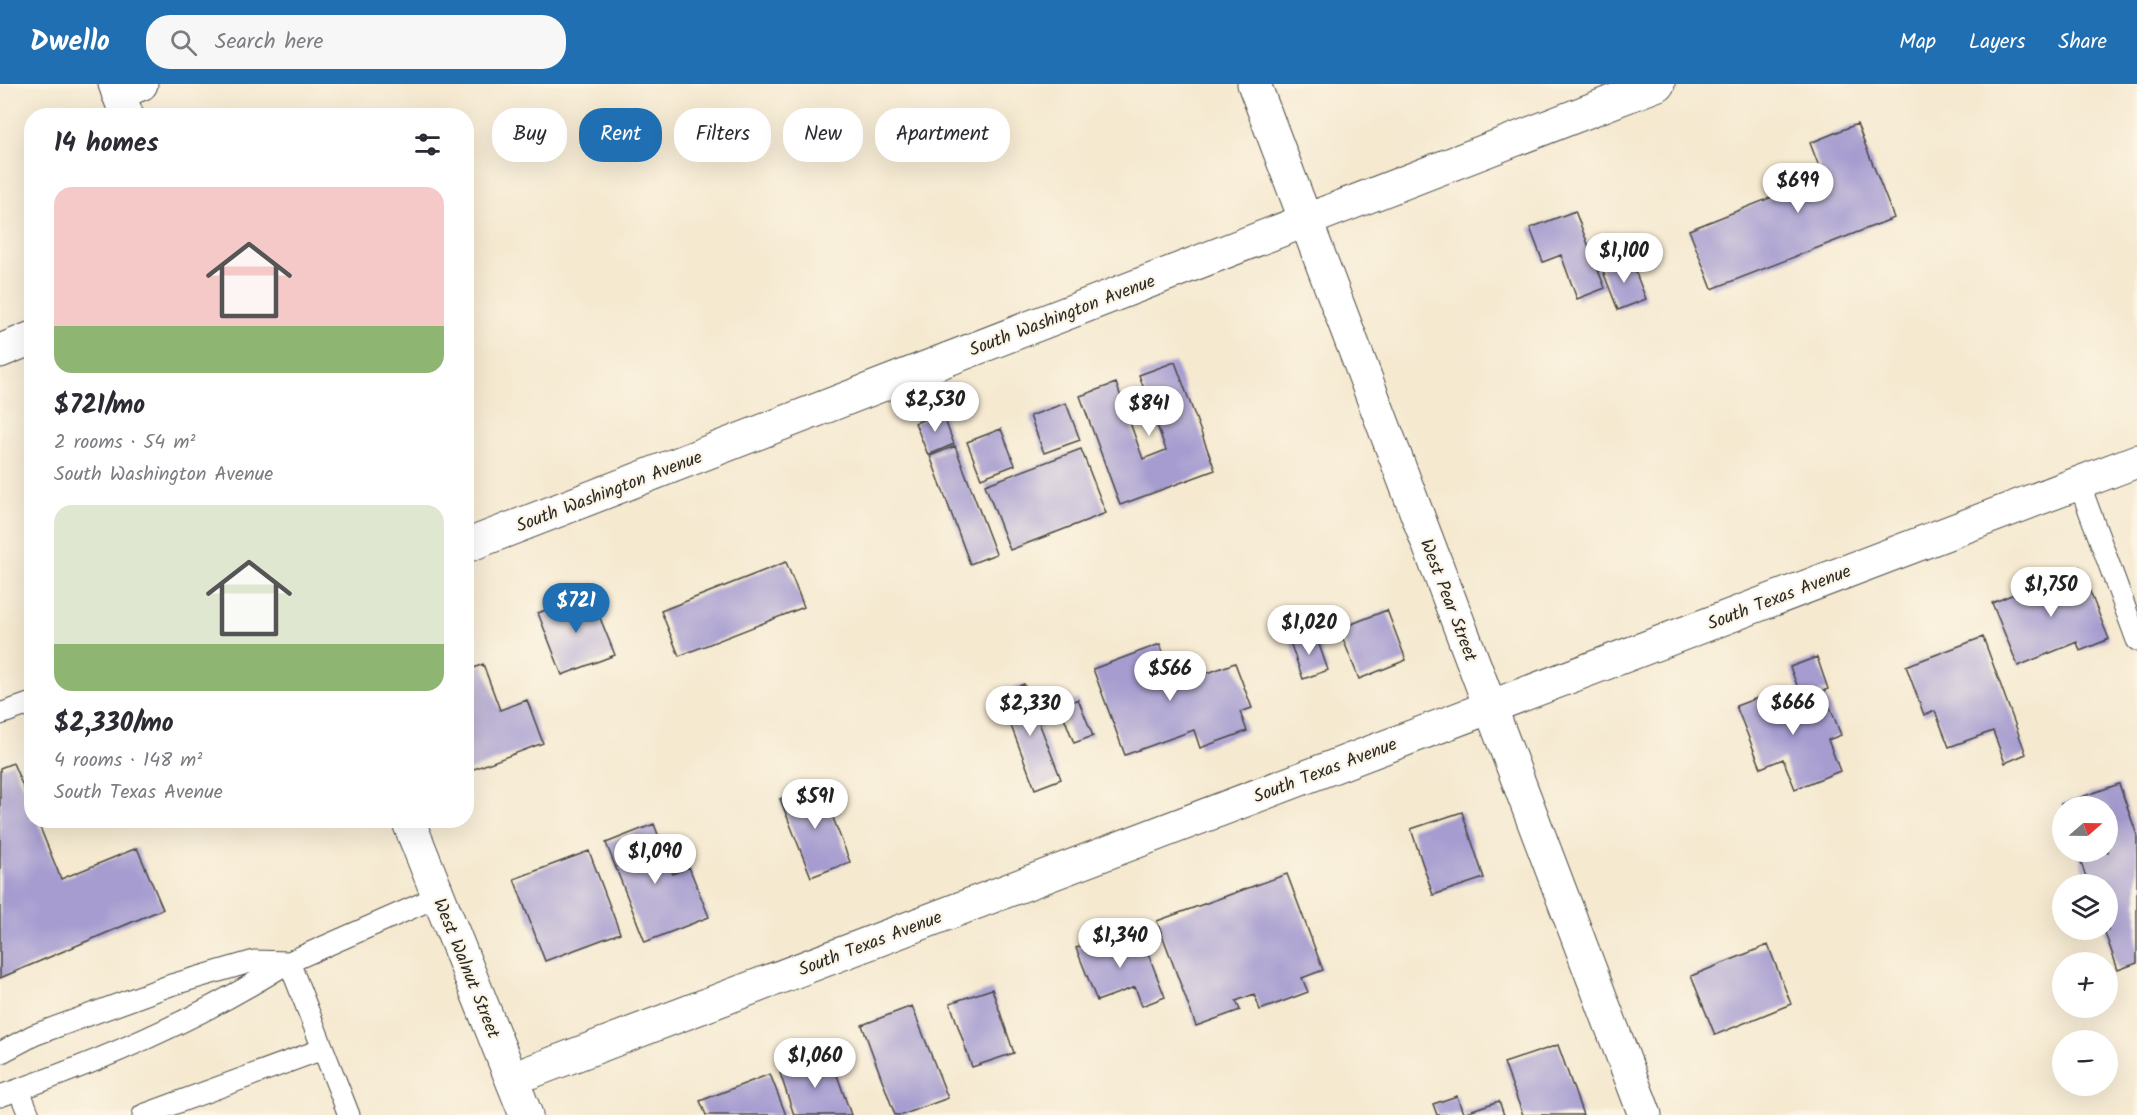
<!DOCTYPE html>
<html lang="en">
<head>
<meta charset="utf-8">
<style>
  body { margin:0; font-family:Kalam,sans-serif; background:#f7f7f7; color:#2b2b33; height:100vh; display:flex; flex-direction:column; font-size:22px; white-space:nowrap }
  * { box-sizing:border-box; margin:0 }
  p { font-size:20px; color:#7c7c81 }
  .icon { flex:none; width:33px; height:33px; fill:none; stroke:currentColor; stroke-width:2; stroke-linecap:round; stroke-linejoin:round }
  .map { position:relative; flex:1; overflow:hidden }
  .side { position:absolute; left:24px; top:24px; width:450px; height:720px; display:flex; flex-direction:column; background:#fff; border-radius:24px; box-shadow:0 6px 24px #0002 }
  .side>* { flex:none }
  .hud { position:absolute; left:492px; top:24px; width:570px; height:54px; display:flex; gap:12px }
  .needle { width:39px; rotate:70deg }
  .buttons { position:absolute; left:2052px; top:712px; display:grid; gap:12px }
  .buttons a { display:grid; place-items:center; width:66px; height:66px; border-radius:50%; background:#fff; box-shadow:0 6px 24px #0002; font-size:30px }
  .price { position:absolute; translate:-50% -51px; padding:0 14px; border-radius:21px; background:#fff; color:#222; font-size:20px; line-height:39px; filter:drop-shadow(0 2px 3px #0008) }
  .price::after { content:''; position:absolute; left:50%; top:36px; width:18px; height:14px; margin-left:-9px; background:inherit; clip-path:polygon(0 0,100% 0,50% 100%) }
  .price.on { background:#1f6fb2; color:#fff }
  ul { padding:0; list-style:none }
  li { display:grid; align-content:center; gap:12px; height:318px; padding:0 30px }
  li span { display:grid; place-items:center; height:186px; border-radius:18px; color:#555 }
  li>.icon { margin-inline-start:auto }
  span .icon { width:108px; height:108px; fill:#fffc; stroke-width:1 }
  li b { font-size:26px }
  h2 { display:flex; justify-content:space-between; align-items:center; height:72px; padding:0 30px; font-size:26px }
  .pill { padding:0 21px; border-radius:24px; background:#fff; box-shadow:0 6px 24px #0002; font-size:21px; line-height:54px }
  .pill.on { background:#1f6fb2; color:#fff }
  header { display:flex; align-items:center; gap:36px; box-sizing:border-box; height:84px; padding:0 30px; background:#1f6fb2; color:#fff }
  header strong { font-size:28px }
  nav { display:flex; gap:33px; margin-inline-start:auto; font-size:21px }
  .search { width:420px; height:54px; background:#f7f7f7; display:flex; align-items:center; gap:15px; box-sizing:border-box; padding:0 21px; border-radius:24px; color:#7c7c81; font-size:22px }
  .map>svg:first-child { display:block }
  .building { fill:#a69cd0 }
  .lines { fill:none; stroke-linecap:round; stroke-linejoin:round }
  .service-casing { stroke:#494844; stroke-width:23 }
  .minor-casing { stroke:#494844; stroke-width:35 }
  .tertiary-casing { stroke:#494844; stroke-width:35 }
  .service { stroke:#fff; stroke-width:21 }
  .minor { stroke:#fff; stroke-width:33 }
  .tertiary { stroke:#fff; stroke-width:33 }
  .labels { text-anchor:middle; stroke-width:4.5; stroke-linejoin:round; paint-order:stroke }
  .street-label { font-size:18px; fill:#2b2b2b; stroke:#fcf5e5 }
</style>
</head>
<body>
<header>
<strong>Dwello</strong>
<div class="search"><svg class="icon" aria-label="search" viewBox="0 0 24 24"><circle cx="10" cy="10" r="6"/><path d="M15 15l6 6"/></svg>Search here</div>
<nav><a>Map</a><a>Layers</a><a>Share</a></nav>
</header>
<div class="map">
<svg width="2137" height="1031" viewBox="0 0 2137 1031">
  <rect width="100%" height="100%" fill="#fcf5e5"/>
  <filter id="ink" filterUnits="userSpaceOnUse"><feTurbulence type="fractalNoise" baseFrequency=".0167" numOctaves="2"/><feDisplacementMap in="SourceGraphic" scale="12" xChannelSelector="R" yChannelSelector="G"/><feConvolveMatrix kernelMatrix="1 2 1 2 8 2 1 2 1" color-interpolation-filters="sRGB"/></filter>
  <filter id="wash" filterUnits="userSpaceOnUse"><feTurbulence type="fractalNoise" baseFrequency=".008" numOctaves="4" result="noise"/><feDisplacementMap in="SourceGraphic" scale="24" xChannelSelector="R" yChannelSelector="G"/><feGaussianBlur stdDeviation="1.35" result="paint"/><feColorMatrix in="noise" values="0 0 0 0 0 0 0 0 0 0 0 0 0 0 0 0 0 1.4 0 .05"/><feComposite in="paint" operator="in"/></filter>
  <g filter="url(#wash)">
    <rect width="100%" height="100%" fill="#f5e9d0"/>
    <g id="blocks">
      <path class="building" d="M1857 40 1894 134 1712 205 1689 146 1823 93 1810 59Z
        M1575 127 1605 204 1577 215 1561 171 1543 178 1530 144Z
        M1630 174 1646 215 1618 226 1602 185Z
        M1175 278 1215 386 1120 421 1080 312 1116 299 1143 375 1166 366 1139 291Z
        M1066 319 1080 356 1044 369 1030 332Z
        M942 328 954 360 928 371 915 339Z
        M1001 345 1015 381 981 394 967 358Z
        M955 362 996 470 970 480 930 372Z
        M1081 365 1106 429 1010 466 985 401Z
        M786 478 804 523 679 572 661 527Z
        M2080 483 2109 555 2080 567 2077 558 2018 582 1992 519Z
        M590 509 615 571 562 591 538 529Z
        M1387 526 1406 576 1359 595 1339 545Z
        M1315 549 1328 586 1303 595 1290 558Z
        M1983 553 2026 670 2005 679 1993 647 1949 663 1935 627 1924 631 1906 582Z
        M1160 560 1175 601 1235 579 1252 624 1240 628 1247 647 1200 664 1194 646 1125 671 1093 585Z
        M466 572 472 585 483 580 500 626 527 616 543 659 466 688Z
        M1817 573 1828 605 1802 614 1790 583Z
        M1024 600 1061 695 1035 705 999 610Z
        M1824 608 1841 651 1828 656 1840 687 1795 705 1783 675 1761 684 1736 622 1768 610 1775 627Z
        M1078 615 1093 652 1074 659 1060 623Z
        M13 679 32 724V736H37L61 795 137 764 163 825 0 894V684Z
        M820 700 850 778 811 793 780 715Z
        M2119 700 2137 751V879L2118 886 2104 846H2108V801H2089L2077 768H2108V723H2062L2061 720Z
        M1462 728 1484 794 1433 811 1411 745Z
        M654 740 673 790 689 783 709 833 645 858 606 759Z
        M589 767 620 849 545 877 514 795Z
        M1287 790 1323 886 1302 894 1308 908 1260 926 1254 910 1236 917 1240 926 1196 942 1157 837Z
        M1114 850 1120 864 1142 854 1165 913 1142 922 1135 903 1097 917 1076 864Z
        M1768 861 1791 920 1715 951 1691 892Z
        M992 905 1014 969 972 983 950 919Z
        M912 922 948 1014 902 1031H895L862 941Z
        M1558 961 1583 1031H1523L1504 979Z
        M830 971 851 1031H794L780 989Z
        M770 990 786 1031H706L700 1017Z
        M1457 1012 1463 1029 1499 1017 1504 1031H1437L1433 1020Z"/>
    </g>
  </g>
  <g filter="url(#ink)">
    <use href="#blocks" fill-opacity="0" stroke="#494844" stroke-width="1.5"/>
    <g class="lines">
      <g class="service-casing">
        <path id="service" d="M2079 399 2137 556
          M0 630 32 619
          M0 969 34 951 171 901 254 877 289 878 439 812
          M19 1006 29 1031
          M0 1012C100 978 199 935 289 878L349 1031
          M143 1031 323 965"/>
      </g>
      <g class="minor-casing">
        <path id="minor" d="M1254 0 1645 1031
          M118 9 141 0
          M466 462 1658 0
          M512 995 2137 377"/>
      </g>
      <g class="tertiary-casing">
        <path id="tertiary" d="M115 0 127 32
          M0 267 32 254
          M408 736 526 1031"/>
      </g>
      <use href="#service" class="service"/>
      <use href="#minor" class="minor"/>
      <use href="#tertiary" class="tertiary"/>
    </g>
  </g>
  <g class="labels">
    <g class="street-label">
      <text transform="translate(1062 231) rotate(-21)" y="6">South Washington Avenue</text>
      <text transform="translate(609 407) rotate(-21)" y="6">South Washington Avenue</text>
      <text transform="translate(1779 513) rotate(-21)" y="6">South Texas Avenue</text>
      <text transform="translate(1449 516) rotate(69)" y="6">West Pear Street</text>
      <text transform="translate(1325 686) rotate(-21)" y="6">South Texas Avenue</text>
      <text transform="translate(870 859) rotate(-21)" y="6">South Texas Avenue</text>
      <text transform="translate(467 884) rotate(68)" y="6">West Walnut Street</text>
    </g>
  </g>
</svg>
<div class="buttons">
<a><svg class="needle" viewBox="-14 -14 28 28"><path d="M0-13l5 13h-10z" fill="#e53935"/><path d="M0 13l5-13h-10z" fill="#7c7c81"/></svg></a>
<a><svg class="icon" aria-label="layers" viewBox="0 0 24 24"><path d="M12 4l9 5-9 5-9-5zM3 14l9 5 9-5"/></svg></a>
<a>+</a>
<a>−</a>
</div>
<b class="price" style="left:1798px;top:130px">$699</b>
<b class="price" style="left:1624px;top:200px">$1,100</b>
<b class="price" style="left:935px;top:349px">$2,530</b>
<b class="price" style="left:1149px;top:353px">$841</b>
<b class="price" style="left:2051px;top:534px">$1,750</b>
<b class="price on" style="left:576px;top:550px">$721</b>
<b class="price" style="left:1309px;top:572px">$1,020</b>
<b class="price" style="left:1170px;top:618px">$566</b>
<b class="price" style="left:1793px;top:652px">$666</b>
<b class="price" style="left:1030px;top:653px">$2,330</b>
<b class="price" style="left:815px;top:746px">$591</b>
<b class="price" style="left:655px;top:801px">$1,090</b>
<b class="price" style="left:1120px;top:885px">$1,340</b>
<b class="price" style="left:815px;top:1005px">$1,060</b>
<div class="hud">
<a class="pill">Buy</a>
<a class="pill on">Rent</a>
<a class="pill">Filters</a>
<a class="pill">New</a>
<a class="pill">Apartment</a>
</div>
<section class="side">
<h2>14 homes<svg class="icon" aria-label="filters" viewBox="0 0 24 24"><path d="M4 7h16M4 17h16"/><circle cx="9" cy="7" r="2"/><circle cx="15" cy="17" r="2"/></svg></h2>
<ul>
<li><span style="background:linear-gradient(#f6c9c9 75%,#8fb573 0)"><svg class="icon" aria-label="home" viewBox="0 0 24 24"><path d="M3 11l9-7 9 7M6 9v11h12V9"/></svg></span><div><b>$721/mo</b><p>2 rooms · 54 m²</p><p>South Washington Avenue</p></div></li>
<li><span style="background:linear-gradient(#dfe7d0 75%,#8fb573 0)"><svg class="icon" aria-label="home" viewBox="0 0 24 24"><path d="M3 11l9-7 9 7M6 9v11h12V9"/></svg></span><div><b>$2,330/mo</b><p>4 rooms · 148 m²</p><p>South Texas Avenue</p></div></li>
</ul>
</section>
</div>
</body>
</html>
